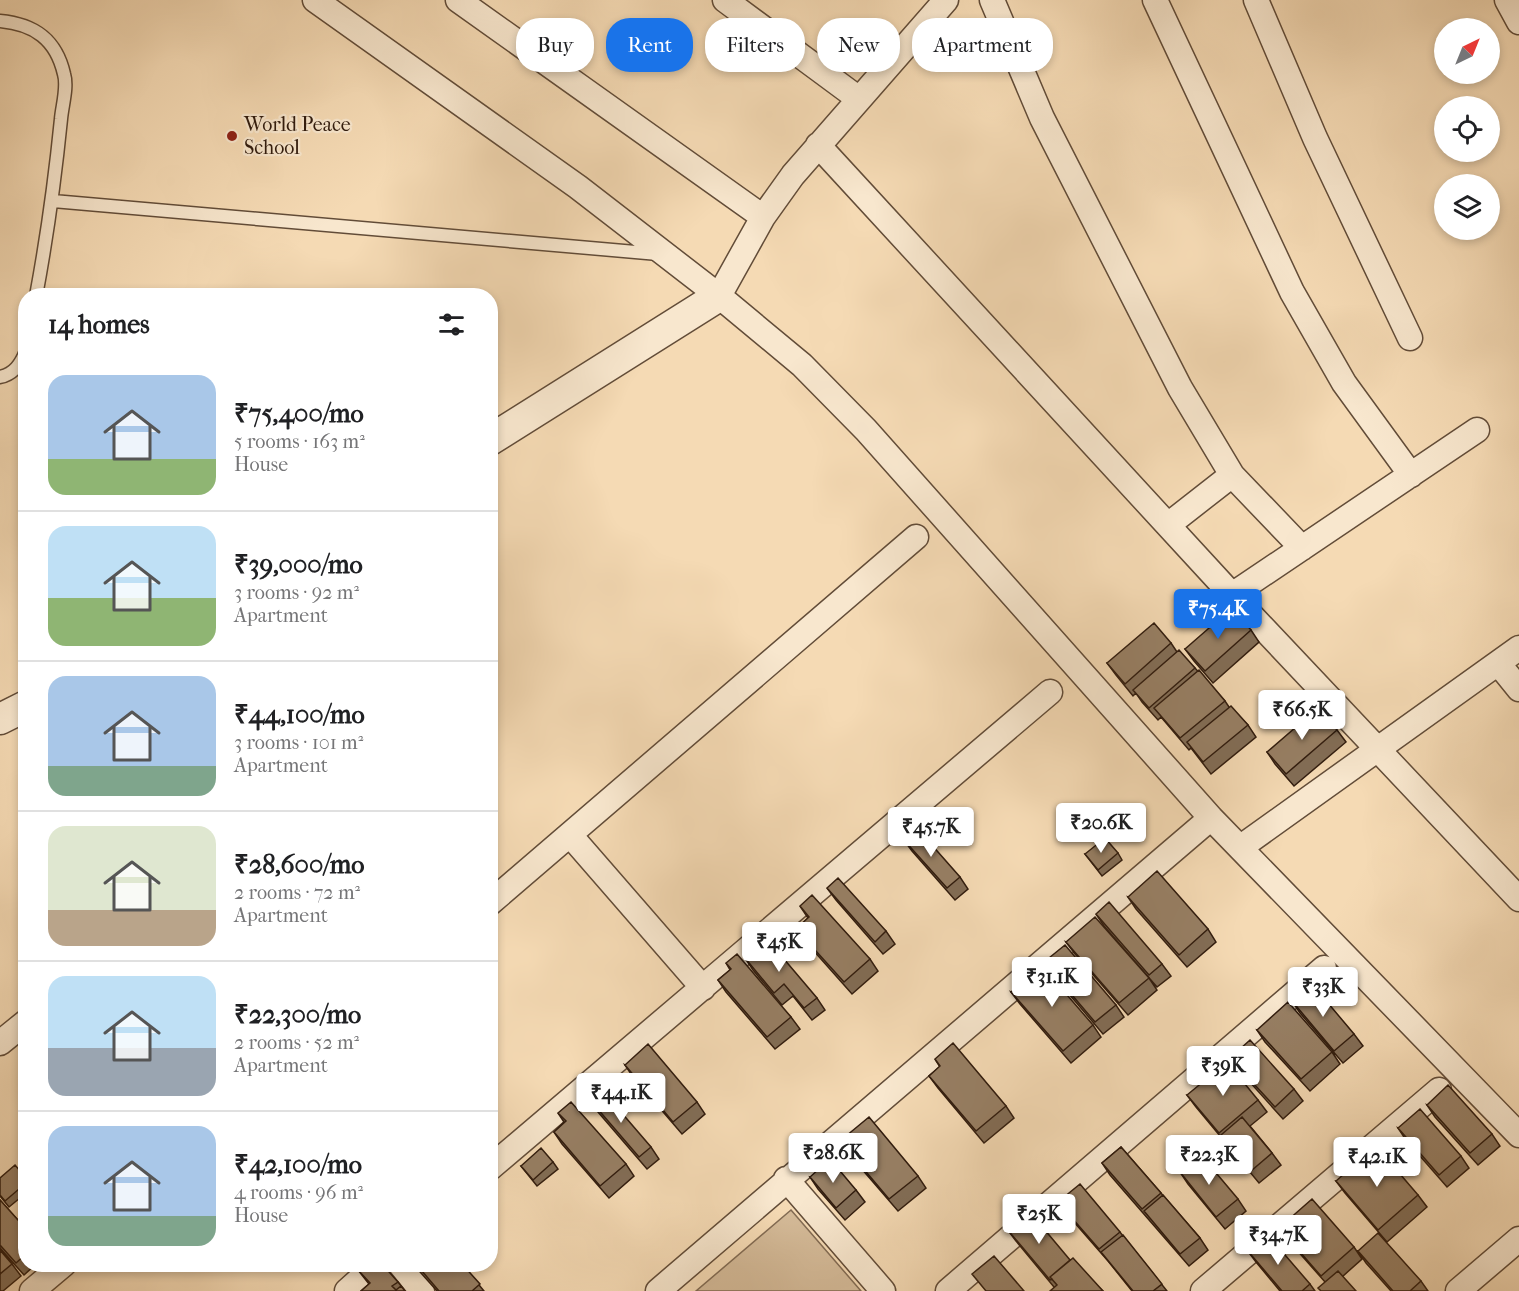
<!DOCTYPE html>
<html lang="en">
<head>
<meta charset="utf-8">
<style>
  body { margin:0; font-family:"IM FELL French Canon",serif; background:#f2f2f2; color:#202124; height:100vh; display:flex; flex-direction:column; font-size:22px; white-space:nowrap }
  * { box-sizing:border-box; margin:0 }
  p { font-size:20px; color:#757577 }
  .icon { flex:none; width:33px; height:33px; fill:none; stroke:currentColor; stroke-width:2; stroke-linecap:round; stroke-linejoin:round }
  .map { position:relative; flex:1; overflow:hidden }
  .drawer { position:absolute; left:18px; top:288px; width:480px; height:984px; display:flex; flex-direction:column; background:#fff; border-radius:24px; box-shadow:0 3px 9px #0003 }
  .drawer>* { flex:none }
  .guide { position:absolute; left:516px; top:18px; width:570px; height:54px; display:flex; gap:12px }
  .needle { width:39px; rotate:43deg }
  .fabs { position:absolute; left:1434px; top:18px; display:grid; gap:12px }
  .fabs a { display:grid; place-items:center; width:66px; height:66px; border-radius:50%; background:#fff; box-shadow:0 3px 9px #0003; font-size:30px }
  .price { position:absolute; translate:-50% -51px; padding:0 14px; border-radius:6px; background:#fff; color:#222; font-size:20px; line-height:39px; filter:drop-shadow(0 2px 3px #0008) }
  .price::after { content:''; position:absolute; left:50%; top:36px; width:18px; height:14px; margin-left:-9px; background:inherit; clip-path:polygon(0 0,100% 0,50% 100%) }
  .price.active { background:#1a73e8; color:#fff }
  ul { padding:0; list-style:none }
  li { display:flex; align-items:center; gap:18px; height:150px; padding:0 30px }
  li+li { border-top:2px solid #e0e0e0 }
  li span { display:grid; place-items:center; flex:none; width:168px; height:120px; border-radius:18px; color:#555 }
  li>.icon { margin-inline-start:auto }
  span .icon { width:72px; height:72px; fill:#fffc; stroke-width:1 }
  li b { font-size:26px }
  h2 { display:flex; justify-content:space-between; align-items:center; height:72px; padding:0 30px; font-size:26px }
  .pill { padding:0 21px; border-radius:24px; background:#fff; box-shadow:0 3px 9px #0003; font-size:21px; line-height:54px }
  .pill.active { background:#1a73e8; color:#fff }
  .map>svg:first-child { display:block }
  .green { fill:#d4ba98; stroke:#826b53; stroke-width:1.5 }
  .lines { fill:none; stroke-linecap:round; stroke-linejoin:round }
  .service-casing { stroke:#624c38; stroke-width:15 }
  .minor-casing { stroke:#624c38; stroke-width:27 }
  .tertiary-casing { stroke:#624c38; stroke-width:33 }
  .service { stroke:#f8e7ce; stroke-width:12 }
  .minor { stroke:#f8e7ce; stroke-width:24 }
  .tertiary { stroke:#f8e7ce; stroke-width:30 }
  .wall { fill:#826d56; stroke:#311c0e; stroke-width:1.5 }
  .building { fill:#977f64; stroke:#311c0e; stroke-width:1.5 }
  .poi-dot { fill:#8f2418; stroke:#f8e7ce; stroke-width:2 }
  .labels { text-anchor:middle; stroke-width:4.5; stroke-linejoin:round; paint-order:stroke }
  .poi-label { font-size:20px; fill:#311c0e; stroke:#f8e7ce; text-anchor:start }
</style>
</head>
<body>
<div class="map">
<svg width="1519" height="1291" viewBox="0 0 1519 1291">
  <rect width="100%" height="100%" fill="#f5dab4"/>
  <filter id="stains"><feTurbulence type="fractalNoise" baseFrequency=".00333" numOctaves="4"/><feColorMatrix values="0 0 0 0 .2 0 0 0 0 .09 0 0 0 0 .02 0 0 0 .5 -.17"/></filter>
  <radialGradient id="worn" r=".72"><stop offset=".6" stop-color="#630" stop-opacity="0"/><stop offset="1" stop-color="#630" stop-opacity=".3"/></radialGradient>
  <path class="green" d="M791 1210 861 1291H696Z"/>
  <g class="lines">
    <g class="service-casing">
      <path id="service" d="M0 21C34 24 56 39 64 74 68 87 62 106 61 119 55 179 47 237 36 296
        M53 201 658 254
        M0 377C14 374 21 364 26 351"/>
    </g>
    <g class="minor-casing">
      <path id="minor" d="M315 0 578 187 719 296 802 365 866 430 1211 818 1519 1135
        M458 0 763 217
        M725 0 859 99
        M992 0 1042 118 1180 388 1232 475 1302 548
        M1155 0 1292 292 1344 383 1411 475
        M1256 0 1315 138 1410 338
        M1507 0 1519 22
        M818 145 1232 595 1519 899
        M719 296 763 217 793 175 946 0
        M1168 525 1232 475
        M1232 595 1477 430
        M1498 663 1519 689
        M570 835 703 988
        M1241 847 1519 648
        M490 903 916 537
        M0 1043 26 1022
        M490 1168 1050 692
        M786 1179 883 1291
        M400 1264 422 1291
        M32 1291 64 1264
        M347 1291 377 1264
        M658 1291 1211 818
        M948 1291 1324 968
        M1203 1291 1439 1090
        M1458 1291 1519 1239"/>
    </g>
    <g class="tertiary-casing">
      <path id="tertiary" d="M490 440 719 296
        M0 719 26 706"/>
    </g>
    <use href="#service" class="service"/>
    <use href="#minor" class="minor"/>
    <use href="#tertiary" class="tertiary"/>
  </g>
  <path class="wall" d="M1251 630 1259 642 1213 683 1194 661 1185 649Z
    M1171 643 1177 652 1195 668 1225 701 1229 707 1248 725 1256 737 1211 774 1191 748 1189 750 1161 717 1158 720 1142 702 1136 693 1133 696 1116 675 1107 663Z
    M1337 730 1346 742 1294 786 1275 764 1267 752Z
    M903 839 960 877 968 889 955 900 912 851Z
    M1118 853 1122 860 1102 876 1085 854Z
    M827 888 886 931 895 944 883 954 836 900Z
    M1128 897 1208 929 1216 942 1187 967 1136 909Z
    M800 906 870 959 878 971 852 994 805 941 796 929 808 918Z
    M1096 914 1162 964 1171 976 1157 987 1104 926Z
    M1066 942 1149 978 1157 990 1128 1015 1075 954Z
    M745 958 817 998 825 1010 812 1020 793 996 782 1005 753 970Z
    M1044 962 1116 1005 1124 1017 1103 1034 1052 974Z
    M726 963 791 1017 800 1029 775 1049 726 992 718 980 730 970Z
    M1011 992 1093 1025 1101 1037 1071 1063 1020 1004Z
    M1292 1001 1354 1034 1363 1046 1343 1063 1300 1013Z
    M1257 1030 1332 1052 1340 1064 1310 1091 1265 1042Z
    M1230 1058 1294 1089 1303 1101 1283 1119 1239 1070Z
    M935 1059 1006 1106 1014 1118 984 1143 938 1088 929 1076 940 1067Z
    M625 1065 697 1102 705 1114 682 1134 633 1077Z
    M1187 1095 1258 1100 1267 1112 1250 1126 1272 1153 1281 1165 1259 1183 1196 1107Z
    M590 1100 651 1147 659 1159 647 1169 598 1112Z
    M1427 1105 1492 1134 1500 1146 1478 1165 1435 1117Z
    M558 1113 626 1164 634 1176 609 1198 562 1144 554 1132 564 1122Z
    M1398 1128 1461 1156 1469 1168 1447 1187 1406 1140Z
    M840 1141 918 1176 926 1188 898 1211 848 1153Z
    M1121 1147 1200 1238 1208 1250 1189 1266 1110 1175 1102 1163Z
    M553 1162 558 1169 537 1186 521 1166Z
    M1180 1172 1238 1199 1246 1211 1225 1229 1188 1184Z
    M810 1177 856 1190 865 1202 845 1220 818 1189Z
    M0 1178H26V1193L9 1207 0 1196Z
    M1336 1181 1418 1195 1427 1207 1387 1242 1345 1193Z
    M0 1200 26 1229V1264H36L24 1275 0 1248Z
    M1058 1202 1120 1232 1167 1291H1132L1108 1261 1067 1214Z
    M1279 1228 1354 1247 1362 1259 1343 1276 1325 1282 1288 1240Z
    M1007 1229 1070 1260 1103 1291 1054 1287 1016 1241Z
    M0 1250 12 1264 21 1276 3 1291H0Z
    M1247 1250 1310 1284 1315 1291H1280L1256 1262Z
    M1358 1251 1421 1281 1428 1291H1391L1366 1263Z
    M413 1264H462L484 1291H437Z
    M358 1270 398 1282 405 1291H361L369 1284Z"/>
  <path class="building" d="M1232 608 1251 630 1205 671 1185 649Z
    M1154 623 1171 643 1125 684 1107 663Z
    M1179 650 1195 668 1149 708 1133 690Z
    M1199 670 1225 701 1180 738 1154 708Z
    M1231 706 1248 725 1203 762 1187 742Z
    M1318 708 1337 730 1286 774 1267 752Z
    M916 827 960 877 947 888 903 839Z
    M1105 838 1118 853 1098 870 1085 854Z
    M1157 871 1208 929 1179 955 1128 897Z
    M838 878 886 931 875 942 827 888Z
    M812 895 870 959 844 982 796 929 809 917 800 906Z
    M1109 902 1162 964 1149 975 1096 914Z
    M1095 917 1149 978 1119 1003 1066 942Z
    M767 939 817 998 804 1008 784 984 774 993 745 958Z
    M1065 945 1116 1005 1095 1022 1044 962Z
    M737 954 791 1017 767 1037 718 980 731 969 726 963Z
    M1042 966 1093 1025 1063 1051 1011 992Z
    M1312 984 1354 1034 1334 1051 1292 1001Z
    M1288 1002 1332 1052 1301 1079 1257 1030Z
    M1250 1040 1294 1089 1275 1107 1230 1058Z
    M953 1043 1006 1106 976 1131 929 1076 940 1066 935 1059Z
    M648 1044 697 1102 673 1122 625 1065Z
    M1227 1062 1258 1100 1219 1133 1187 1095Z
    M1448 1085 1492 1134 1470 1153 1427 1105Z
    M602 1090 651 1147 639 1157 590 1100Z
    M571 1102 626 1164 600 1186 554 1132 566 1121 558 1113Z
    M1420 1109 1461 1156 1439 1175 1398 1128Z
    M869 1117 918 1176 889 1199 840 1141Z
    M1242 1117 1272 1153 1251 1171 1221 1135Z
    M1376 1146 1418 1195 1378 1230 1336 1181Z
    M1121 1147 1161 1193 1142 1209 1102 1163Z
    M541 1148 553 1162 533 1180 521 1166Z
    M1201 1155 1238 1199 1216 1217 1180 1172Z
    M830 1159 856 1190 836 1208 810 1177Z
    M15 1165 26 1178V1183L5 1201 0 1195V1178Z
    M1080 1184 1120 1232 1099 1249 1058 1202Z
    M1163 1195 1200 1238 1180 1254 1144 1211Z
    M1312 1199 1354 1247 1321 1276 1279 1228Z
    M0 1200 26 1229V1254L16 1263 0 1245Z
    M1029 1211 1070 1260 1050 1277 1052 1279 1050 1280 1007 1229Z
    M1378 1233 1421 1281 1410 1291H1393L1358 1251Z
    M1267 1234 1310 1284 1302 1291H1282L1247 1250Z
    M1123 1235 1162 1284 1153 1291H1133L1101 1252Z
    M0 1250 12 1264 0 1274Z
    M994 1256 1024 1291H986L972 1274Z
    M1073 1258 1103 1291H1050L1057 1285 1050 1277Z
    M364 1264H382L398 1282 392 1286 396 1290 401 1286 405 1291H361L370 1283 358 1270Z
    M416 1264H462L480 1284 472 1291H439Z
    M1338 1271 1356 1291H1321L1318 1288Z"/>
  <circle class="poi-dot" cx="232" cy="136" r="6"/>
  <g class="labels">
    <g class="poi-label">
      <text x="244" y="131">World Peace<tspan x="244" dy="23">School</tspan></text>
    </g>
  </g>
  <rect width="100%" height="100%" filter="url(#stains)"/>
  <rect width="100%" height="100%" fill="url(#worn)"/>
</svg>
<div class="fabs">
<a><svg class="needle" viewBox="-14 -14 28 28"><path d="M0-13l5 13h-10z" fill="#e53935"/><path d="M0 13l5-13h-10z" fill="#757577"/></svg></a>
<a><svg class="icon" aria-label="locate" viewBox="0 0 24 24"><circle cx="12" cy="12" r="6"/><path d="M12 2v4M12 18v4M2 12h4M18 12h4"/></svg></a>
<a><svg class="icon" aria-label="layers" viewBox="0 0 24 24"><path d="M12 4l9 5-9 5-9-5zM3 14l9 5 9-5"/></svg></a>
</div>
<b class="price active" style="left:1218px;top:640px">₹75.4K</b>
<b class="price" style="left:1302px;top:741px">₹66.5K</b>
<b class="price" style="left:1101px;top:854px">₹20.6K</b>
<b class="price" style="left:931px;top:858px">₹45.7K</b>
<b class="price" style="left:779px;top:973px">₹45K</b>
<b class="price" style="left:1052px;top:1008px">₹31.1K</b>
<b class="price" style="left:1323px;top:1018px">₹33K</b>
<b class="price" style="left:1223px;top:1097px">₹39K</b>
<b class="price" style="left:621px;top:1124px">₹44.1K</b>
<b class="price" style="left:833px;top:1184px">₹28.6K</b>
<b class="price" style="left:1209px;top:1186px">₹22.3K</b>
<b class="price" style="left:1377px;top:1188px">₹42.1K</b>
<b class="price" style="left:1039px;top:1245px">₹25K</b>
<b class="price" style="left:1278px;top:1266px">₹34.7K</b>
<div class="guide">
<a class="pill">Buy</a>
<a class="pill active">Rent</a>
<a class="pill">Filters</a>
<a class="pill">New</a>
<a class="pill">Apartment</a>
</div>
<section class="drawer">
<h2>14 homes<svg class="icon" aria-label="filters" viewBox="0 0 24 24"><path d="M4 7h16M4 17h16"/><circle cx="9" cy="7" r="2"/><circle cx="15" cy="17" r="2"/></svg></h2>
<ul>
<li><span style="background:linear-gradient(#a9c7e8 70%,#8fb573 0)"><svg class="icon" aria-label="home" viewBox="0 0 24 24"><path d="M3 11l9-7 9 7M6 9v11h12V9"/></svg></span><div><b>₹75,400/mo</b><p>5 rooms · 163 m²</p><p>House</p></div></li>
<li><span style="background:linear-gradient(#bfe0f5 60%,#8fb573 0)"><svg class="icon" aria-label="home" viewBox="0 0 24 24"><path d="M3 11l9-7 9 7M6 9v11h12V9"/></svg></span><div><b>₹39,000/mo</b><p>3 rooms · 92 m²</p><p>Apartment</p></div></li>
<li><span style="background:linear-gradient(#a9c7e8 75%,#7fa58c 0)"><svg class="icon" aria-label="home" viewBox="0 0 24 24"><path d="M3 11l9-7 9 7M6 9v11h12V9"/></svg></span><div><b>₹44,100/mo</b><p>3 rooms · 101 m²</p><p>Apartment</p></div></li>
<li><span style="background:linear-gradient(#dfe7d0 70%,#b9a48a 0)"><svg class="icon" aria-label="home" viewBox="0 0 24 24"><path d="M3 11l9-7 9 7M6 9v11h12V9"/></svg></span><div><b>₹28,600/mo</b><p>2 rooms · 72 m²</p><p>Apartment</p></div></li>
<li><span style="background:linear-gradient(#bfe0f5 60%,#9aa5b1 0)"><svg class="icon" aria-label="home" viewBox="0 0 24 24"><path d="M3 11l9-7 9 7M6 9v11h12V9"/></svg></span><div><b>₹22,300/mo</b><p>2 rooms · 52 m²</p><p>Apartment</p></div></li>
<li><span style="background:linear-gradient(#a9c7e8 75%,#7fa58c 0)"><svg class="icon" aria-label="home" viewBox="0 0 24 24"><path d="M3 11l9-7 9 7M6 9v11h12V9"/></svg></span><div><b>₹42,100/mo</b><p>4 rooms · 96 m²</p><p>House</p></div></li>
</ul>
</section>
</div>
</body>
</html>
